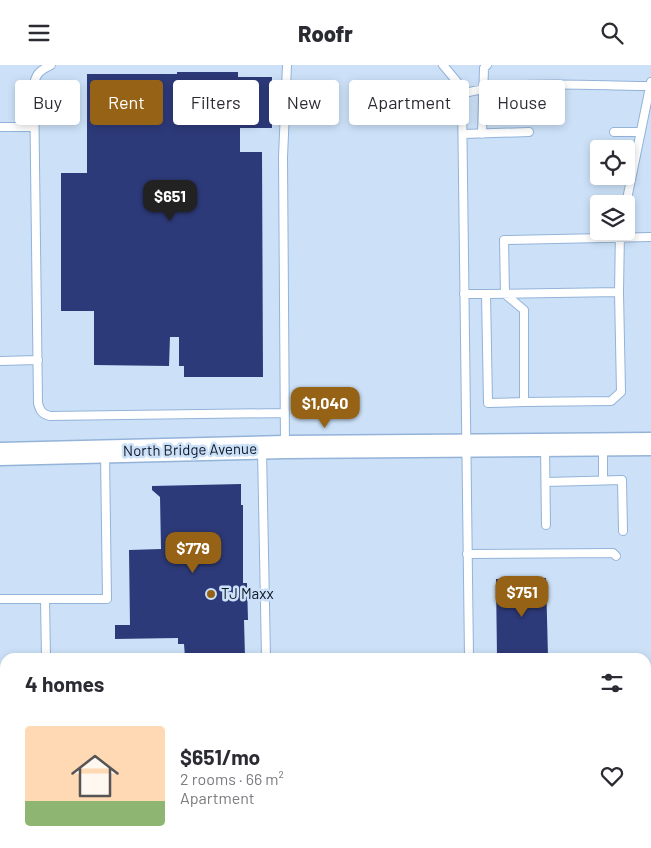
<!DOCTYPE html>
<html lang="en">
<head>
<meta charset="utf-8">
<style>
  body { margin:0; font-family:Barlow,sans-serif; background:#f7f7f7; color:#2b2b33; height:100vh; display:flex; flex-direction:column; font-size:19px; white-space:nowrap }
  * { box-sizing:border-box; margin:0 }
  p { font-size:16px; color:#7c7c81 }
  .icon { flex:none; width:28px; height:28px; fill:none; stroke:currentColor; stroke-width:2; stroke-linecap:round; stroke-linejoin:round }
  .map { position:relative; flex:1; overflow:hidden }
  .drawer { position:absolute; left:0px; top:588px; width:651px; height:196px; display:flex; flex-direction:column; background:#fff; border-radius:15px 15px 0 0; box-shadow:0 2px 8px #0003 }
  .drawer>* { flex:none }
  .hud { position:absolute; left:15px; top:15px; width:621px; height:45px; display:flex; gap:10px }
  .controls { position:absolute; left:590px; top:75px; display:grid; gap:10px }
  .controls a { display:grid; place-items:center; width:45px; height:45px; border-radius:5px; background:#fff; box-shadow:0 2px 8px #0003; font-size:25px }
  .price { position:absolute; translate:-50% -42px; padding:0 11px; border-radius:10px; background:#966316; color:#fff; font-size:16px; line-height:32px; filter:drop-shadow(0 1px 2px #0008) }
  .price::after { content:''; position:absolute; left:50%; top:30px; width:15px; height:11px; margin-left:-8px; background:inherit; clip-path:polygon(0 0,100% 0,50% 100%) }
  .price.active { background:#222; color:#fff }
  ul { padding:0; list-style:none }
  li { display:flex; align-items:center; gap:15px; height:125px; padding:0 25px }
  li span { display:grid; place-items:center; flex:none; width:140px; height:100px; border-radius:5px; color:#555 }
  li>.icon { margin-inline-start:auto }
  span .icon { width:60px; height:60px; fill:#fffc; stroke-width:1 }
  li b { font-size:21px }
  h2 { display:flex; justify-content:space-between; align-items:center; height:60px; padding:0 25px; font-size:21px }
  .chip { padding:0 18px; border-radius:5px; background:#fff; box-shadow:0 2px 8px #0003; font-size:18px; line-height:45px }
  .chip.active { background:#966316; color:#fff }
  header { display:flex; justify-content:space-between; align-items:center; height:65px; padding:0 25px; background:#fff; font-size:22px; font-weight:800 }
  .map>svg:first-child { display:block }
  .building { fill:#2d3a79 }
  .lines { fill:none; stroke-linecap:round; stroke-linejoin:round }
  .lane-casing { stroke:#93b3d9; stroke-width:10 }
  .secondary-casing { stroke:#93b3d9; stroke-width:25 }
  .lane { stroke:#fff; stroke-width:8 }
  .secondary { stroke:#fff; stroke-width:22 }
  .poi-dot { fill:#966316; stroke:#cce1f8; stroke-width:2 }
  .labels { text-anchor:middle; stroke-width:5; stroke-linejoin:round; paint-order:stroke }
  .street-label { font-size:15px; fill:#0c1926; stroke:#cce1f8 }
  .poi-label { font-size:15px; fill:#0c1926; stroke:#cce1f8; text-anchor:start }
</style>
</head>
<body>
<header><svg class="icon" aria-label="menu" viewBox="0 0 24 24"><path d="M4 6h16M4 12h16M4 18h16"/></svg>Roofr<svg class="icon" aria-label="search" viewBox="0 0 24 24"><circle cx="10" cy="10" r="6"/><path d="M15 15l6 6"/></svg></header>
<div class="map">
<svg width="651" height="783" viewBox="0 0 651 783">
  <rect width="100%" height="100%" fill="#cce1f8"/>
  <path class="building" d="M177 7H238V12H272V63H240V87H262L263 312H184V301H179V272H170L169 301 94 300V246H61V108H87V9H177Z
    M241 419V440H243V518H247L248 555H244L245 592H185L184 579H178V573L115 574V560H130L129 485 161 484 160 432 152 425V421Z
    M546 513 548 592H497L496 514Z
    M57 779H259V783H57Z"/>
  <g class="lines">
    <g class="lane-casing">
      <path id="lane" d="M51 0C41 5 36 8 34 19L38 338C40 346 42 349 50 351L285 348
        M443 0 458 18 462 33 469 592
        M461 29C516 14 592 21 651 21
        M0 62H34
        M614 67H640
        M463 69 529 67
        M482 69 484 3 487 0
        M626 139 651 17
        M619 227 620 166
        M464 229H486L488 338 524 337V245L505 229 504 175 651 172
        M486 229 619 227 621 327 611 336 524 337
        M0 296 38 295
        M285 380 283 92 287 0
        M545 382 546 460
        M603 382V415
        M262 385 266 592
        M546 417 622 415 623 466
        M467 489 613 488 616 491
        M0 534H107L105 388
        M45 534 46 592
        M48 779V783
        M472 779V783
        M277 783V779
        M616 783V779"/>
    </g>
    <g class="secondary-casing">
      <path id="secondary" d="M0 389 285 382 651 379"/>
    </g>
    <use href="#lane" class="lane"/>
    <use href="#secondary" class="secondary"/>
  </g>
  <circle class="poi-dot" cx="211" cy="529" r="5"/>
  <g class="labels">
    <g class="street-label">
      <text transform="translate(190 385) rotate(-1)" y="5">North Bridge Avenue</text>
    </g>
    <g class="poi-label">
      <text x="221" y="534">TJ Maxx</text>
    </g>
  </g>
</svg>
<div class="controls">
<a><svg class="icon" aria-label="locate" viewBox="0 0 24 24"><circle cx="12" cy="12" r="6"/><path d="M12 2v4M12 18v4M2 12h4M18 12h4"/></svg></a>
<a><svg class="icon" aria-label="layers" viewBox="0 0 24 24"><path d="M12 4l9 5-9 5-9-5zM3 14l9 5 9-5"/></svg></a>
</div>
<b class="price active" style="left:170px;top:157px">$651</b>
<b class="price" style="left:325px;top:364px">$1,040</b>
<b class="price" style="left:193px;top:509px">$779</b>
<b class="price" style="left:522px;top:553px">$751</b>
<div class="hud">
<a class="chip">Buy</a>
<a class="chip active">Rent</a>
<a class="chip">Filters</a>
<a class="chip">New</a>
<a class="chip">Apartment</a>
<a class="chip">House</a>
</div>
<section class="drawer">
<h2>4 homes<svg class="icon" aria-label="filters" viewBox="0 0 24 24"><path d="M4 7h16M4 17h16"/><circle cx="9" cy="7" r="2"/><circle cx="15" cy="17" r="2"/></svg></h2>
<ul>
<li><span style="background:linear-gradient(#ffd9b3 75%,#8fb573 0)"><svg class="icon" aria-label="home" viewBox="0 0 24 24"><path d="M3 11l9-7 9 7M6 9v11h12V9"/></svg></span><div><b>$651/mo</b><p>2 rooms · 66 m²</p><p>Apartment</p></div><svg class="icon" aria-label="heart" viewBox="0 0 24 24"><path d="M12 20l-8-8c-3-5 5-10 8-4 3-6 11-1 8 4z"/></svg></li>
</ul>
</section>
</div>
</body>
</html>
